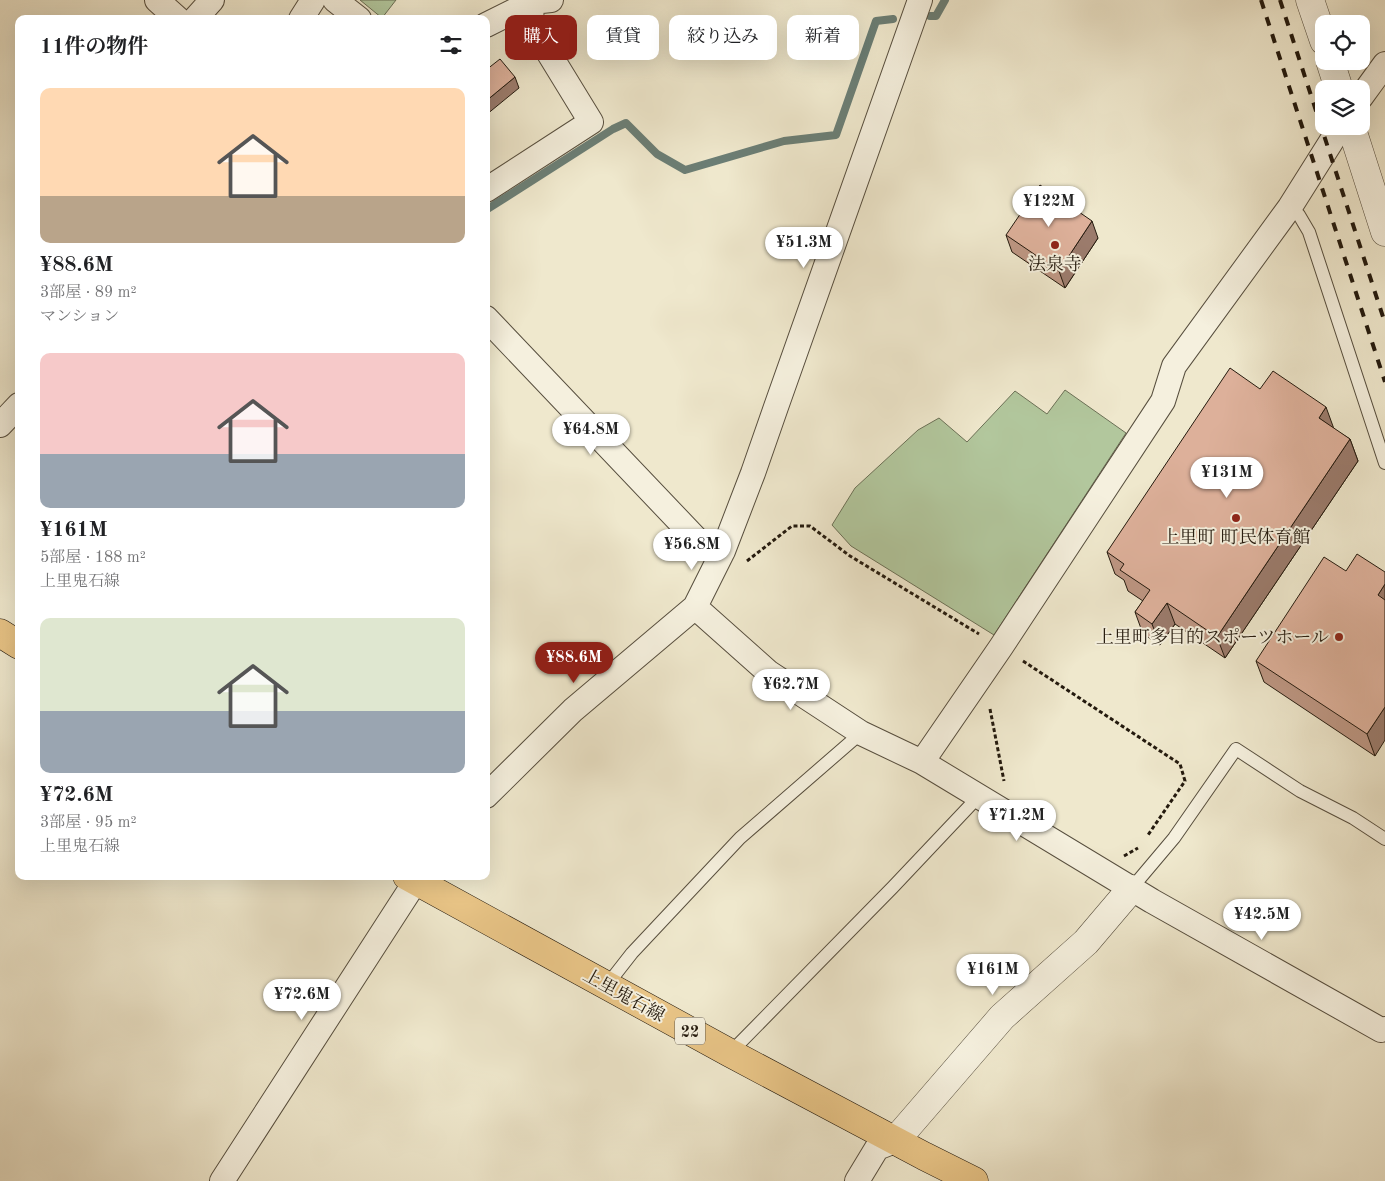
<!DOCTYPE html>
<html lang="ja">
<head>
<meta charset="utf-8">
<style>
  body { margin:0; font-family:"Old Standard TT","Noto Serif JP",serif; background:#f6f6f6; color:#202124; height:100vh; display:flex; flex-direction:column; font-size:19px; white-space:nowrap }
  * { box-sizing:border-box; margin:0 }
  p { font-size:16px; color:#757577 }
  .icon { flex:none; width:28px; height:28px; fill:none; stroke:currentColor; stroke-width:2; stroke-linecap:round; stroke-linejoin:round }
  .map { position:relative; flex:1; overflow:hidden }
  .details { position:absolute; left:15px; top:15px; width:475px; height:865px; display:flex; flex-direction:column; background:#fff; border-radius:10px; box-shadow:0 5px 20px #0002 }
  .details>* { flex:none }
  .guide { position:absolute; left:505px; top:15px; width:475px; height:45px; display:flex; gap:10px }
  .buttons { position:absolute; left:1315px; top:15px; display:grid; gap:10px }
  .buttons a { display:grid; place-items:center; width:55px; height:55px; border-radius:10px; background:#fff; box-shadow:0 5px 20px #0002; font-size:25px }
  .price { position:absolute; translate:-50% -42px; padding:0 11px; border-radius:18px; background:#fff; color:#222; font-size:16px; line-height:32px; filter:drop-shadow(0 1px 2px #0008) }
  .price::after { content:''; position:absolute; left:50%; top:30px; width:15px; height:11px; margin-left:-8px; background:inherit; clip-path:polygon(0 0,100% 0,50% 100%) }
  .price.on { background:#8f2418; color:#fff }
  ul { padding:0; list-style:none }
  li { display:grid; align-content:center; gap:10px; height:265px; padding:0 25px }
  li span { display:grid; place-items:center; height:155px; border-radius:10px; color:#555 }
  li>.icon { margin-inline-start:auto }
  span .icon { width:90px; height:90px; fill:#fffc; stroke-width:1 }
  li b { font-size:21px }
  h2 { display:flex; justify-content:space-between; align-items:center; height:60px; padding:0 25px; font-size:21px }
  .pill { padding:0 18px; border-radius:10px; background:#fff; box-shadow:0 5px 20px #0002; font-size:18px; line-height:45px }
  .pill.on { background:#8f2418; color:#fff }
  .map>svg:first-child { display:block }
  .green { fill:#b2c79d; stroke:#6b7056 }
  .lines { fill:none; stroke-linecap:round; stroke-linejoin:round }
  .stream { stroke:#6b7e75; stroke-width:8 }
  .service-casing { stroke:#574e3e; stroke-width:14 }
  .minor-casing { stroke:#574e3e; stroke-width:26 }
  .tertiary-casing { stroke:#574e3e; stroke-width:29 }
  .primary-casing { stroke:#241a0e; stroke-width:29 }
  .path { stroke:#241a0e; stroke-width:3; stroke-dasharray:4 2.5; stroke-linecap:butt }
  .service { stroke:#f5f0de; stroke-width:12 }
  .minor { stroke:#f5f0de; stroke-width:24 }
  .tertiary { stroke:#f5f0de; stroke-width:28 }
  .primary { stroke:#e8c486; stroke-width:28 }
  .rail { stroke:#241a0e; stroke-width:4; stroke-dasharray:9 9; stroke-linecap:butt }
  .wall { fill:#be9784; stroke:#241a0e }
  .shaded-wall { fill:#9b7b6c; stroke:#241a0e }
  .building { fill:#ddb09a; stroke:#241a0e }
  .poi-dot { fill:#8f2418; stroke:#f5f0de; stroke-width:2 }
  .labels { text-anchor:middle; stroke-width:4; stroke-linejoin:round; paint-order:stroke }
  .shield { fill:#f5f0de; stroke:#635a4c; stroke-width:1 }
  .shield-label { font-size:16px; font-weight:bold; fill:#241a0e }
  .poi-label { font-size:18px; fill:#241a0e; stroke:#f5f0de }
  .street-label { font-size:18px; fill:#241a0e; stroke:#f5f0de }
</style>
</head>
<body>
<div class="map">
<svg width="1385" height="1181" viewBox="0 0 1385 1181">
  <rect width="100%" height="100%" fill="#efe8cd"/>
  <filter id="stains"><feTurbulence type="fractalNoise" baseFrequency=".004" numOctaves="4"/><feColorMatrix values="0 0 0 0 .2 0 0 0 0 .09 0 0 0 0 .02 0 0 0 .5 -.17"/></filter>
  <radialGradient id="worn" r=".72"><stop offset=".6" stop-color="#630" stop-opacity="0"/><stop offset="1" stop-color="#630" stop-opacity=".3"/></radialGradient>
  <path class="green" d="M360 0H396L382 18Z
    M1065 390 1126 433 994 635 851 546 832 525 855 488 918 430 939 418 967 442 1015 391 1047 414Z"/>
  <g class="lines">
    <path class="stream" d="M930 16H936L945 0
      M486 210 613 129 626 123 657 154 685 170 784 141 836 135 876 21 893 19"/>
    <g class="service-casing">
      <path id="service" d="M1290 207 1299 215 1309 232 1385 463
        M1131 889 1174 838 1236 749 1300 791 1353 818 1385 839
        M607 985 632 953 740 838 861 733
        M730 1053 893 887 979 796"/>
    </g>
    <g class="minor-casing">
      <path id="minor" d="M157 0 178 19
        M335 0 359 19
        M195 19 212 0
        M301 19 313 0
        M486 25 532 2 551 0
        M1361 97 1385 64
        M486 190 591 122 531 24 532 2
        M486 318 701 544 723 551
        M0 425 19 405
        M695 607 768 672 861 733 922 762 1152 901 1381 1030 1385 1029
        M922 762 1001 647 1163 401 1174 366 1290 207 1341 126
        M486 796 573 710 695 607 723 551 753 473 776 407 920 0
        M222 1181 419 876
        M857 1181 877 1148 895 1141"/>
    </g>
    <g class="tertiary-casing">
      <path id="tertiary" d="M1310 0 1324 41
        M1330 61 1339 89
        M1351 126 1385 232
        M895 1141 1002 1017 1086 942 1131 889"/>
    </g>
    <g class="primary-casing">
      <path id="primary" d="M0 633 19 645
        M407 876 730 1053 924 1156 974 1181"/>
    </g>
    <path class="path" d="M747 561 792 526H810L850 556 979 634
      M1023 661 1180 764 1185 781 1148 835
      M990 709 1004 781
      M1124 856 1138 848"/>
    <use href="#service" class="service"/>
    <use href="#minor" class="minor"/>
    <use href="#tertiary" class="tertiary"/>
    <use href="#primary" class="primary"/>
    <path class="rail" d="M1261 0 1385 382
      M1280 0 1385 323"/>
  </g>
  <path class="wall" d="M1006 235 1098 238 1065 288 1012 252Z
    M1260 389 1334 429 1350 439 1358 461 1225 658 1175 624 1160 645 1143 634 1135 612 1143 601 1128 591 1124 580 1115 574 1107 552Z
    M1346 571 1375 756 1264 682 1256 661Z"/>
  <path class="shaded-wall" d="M515 77 519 88 486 115V101Z
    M1092 221 1098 238 1065 288 1059 271Z
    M1326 407 1334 429 1319 418Z
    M1350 439 1358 461 1225 658 1217 637Z
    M1385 584V614L1378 595Z
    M1167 603 1175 624 1160 645 1152 624Z
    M1385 707V740L1375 756 1367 734Z"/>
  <path class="building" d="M500 59 515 77 486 101V70Z
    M1040 185 1092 221 1059 271 1006 235Z
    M1230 368 1260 389 1273 371 1326 407 1319 418 1350 439 1217 637 1167 603 1152 624 1135 612 1150 590 1120 570 1124 564 1107 552Z
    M1357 554 1385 572V584L1378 595 1385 600V707L1367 734 1256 661 1324 557 1346 571Z"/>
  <g class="poi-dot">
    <circle cx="1055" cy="245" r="5"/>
    <circle cx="1236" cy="518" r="5"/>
    <circle cx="1339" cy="637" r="5"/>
  </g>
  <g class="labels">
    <rect class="shield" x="675" y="1017.5" width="30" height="27" rx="4"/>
    <g class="shield-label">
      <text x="690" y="1037">22</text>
    </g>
    <g class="poi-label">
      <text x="1055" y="270">法泉寺</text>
      <text x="1236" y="543">上里町 町民体育館</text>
      <text x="1329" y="643" text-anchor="end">上里町多目的スポーツホール</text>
    </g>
    <g class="street-label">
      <text transform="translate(624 995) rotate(29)" y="6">上里鬼石線</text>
    </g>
  </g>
  <rect width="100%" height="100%" filter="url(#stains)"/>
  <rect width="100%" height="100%" fill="url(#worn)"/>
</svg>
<div class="buttons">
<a><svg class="icon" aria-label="locate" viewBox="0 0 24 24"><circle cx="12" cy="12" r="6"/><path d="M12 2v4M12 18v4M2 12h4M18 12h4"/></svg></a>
<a><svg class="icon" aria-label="layers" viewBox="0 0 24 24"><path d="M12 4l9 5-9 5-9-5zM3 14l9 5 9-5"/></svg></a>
</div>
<b class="price" style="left:1049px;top:228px">¥122M</b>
<b class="price" style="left:804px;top:269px">¥51.3M</b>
<b class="price" style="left:591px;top:456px">¥64.8M</b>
<b class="price" style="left:1227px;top:499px">¥131M</b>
<b class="price" style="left:692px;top:571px">¥56.8M</b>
<b class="price on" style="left:574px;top:684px">¥88.6M</b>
<b class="price" style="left:791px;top:711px">¥62.7M</b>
<b class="price" style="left:1017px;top:842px">¥71.2M</b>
<b class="price" style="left:1262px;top:941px">¥42.5M</b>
<b class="price" style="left:993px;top:996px">¥161M</b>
<b class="price" style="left:302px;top:1021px">¥72.6M</b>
<div class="guide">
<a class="pill on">購入</a>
<a class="pill">賃貸</a>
<a class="pill">絞り込み</a>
<a class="pill">新着</a>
</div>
<section class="details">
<h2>11件の物件<svg class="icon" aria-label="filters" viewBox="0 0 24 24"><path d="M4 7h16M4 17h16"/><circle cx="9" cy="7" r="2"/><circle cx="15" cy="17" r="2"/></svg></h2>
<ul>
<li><span style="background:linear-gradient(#ffd9b3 70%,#b9a48a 0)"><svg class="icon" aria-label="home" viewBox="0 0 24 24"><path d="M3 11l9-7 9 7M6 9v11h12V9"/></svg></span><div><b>¥88.6M</b><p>3部屋 · 89 m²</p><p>マンション</p></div></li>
<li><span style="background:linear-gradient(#f6c9c9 65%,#9aa5b1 0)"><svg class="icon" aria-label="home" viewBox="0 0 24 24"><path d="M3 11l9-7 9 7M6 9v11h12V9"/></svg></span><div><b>¥161M</b><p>5部屋 · 188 m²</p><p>上里鬼石線</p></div></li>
<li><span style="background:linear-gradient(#dfe7d0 60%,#9aa5b1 0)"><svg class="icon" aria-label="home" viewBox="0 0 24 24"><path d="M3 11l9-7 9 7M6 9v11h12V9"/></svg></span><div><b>¥72.6M</b><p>3部屋 · 95 m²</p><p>上里鬼石線</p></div></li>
</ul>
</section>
</div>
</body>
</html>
